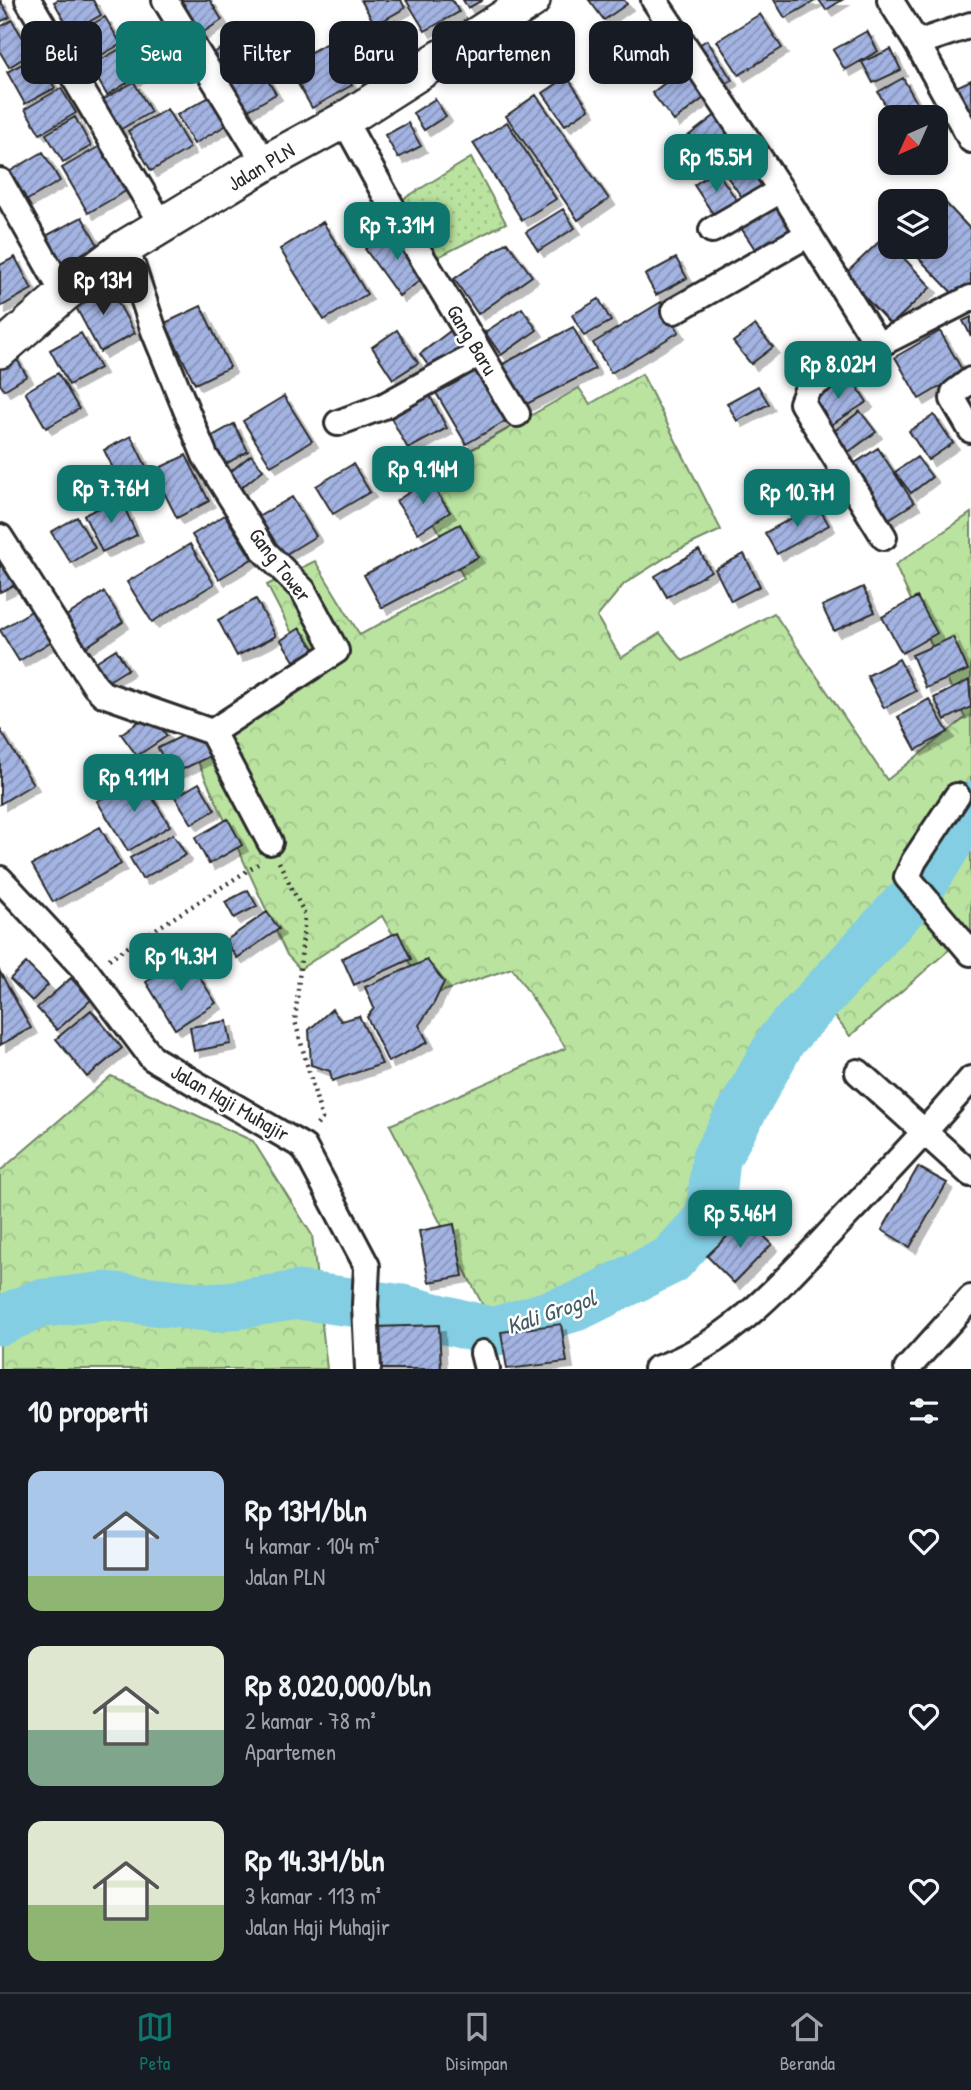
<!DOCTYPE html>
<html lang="id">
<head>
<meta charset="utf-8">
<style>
  body { margin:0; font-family:"Patrick Hand",sans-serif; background:#242831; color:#f1f3f6; height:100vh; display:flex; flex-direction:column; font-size:26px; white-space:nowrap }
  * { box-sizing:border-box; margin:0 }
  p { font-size:23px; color:#9ea1a6 }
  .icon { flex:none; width:38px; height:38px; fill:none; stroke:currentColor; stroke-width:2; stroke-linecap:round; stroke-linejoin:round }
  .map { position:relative; height:1369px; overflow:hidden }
  .sheet { display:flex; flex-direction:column; background:#171b24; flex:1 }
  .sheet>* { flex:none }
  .banner { position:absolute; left:21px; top:21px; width:929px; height:63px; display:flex; gap:14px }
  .needle { width:46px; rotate:225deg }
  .tools { position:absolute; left:878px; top:105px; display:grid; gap:14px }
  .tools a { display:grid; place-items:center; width:70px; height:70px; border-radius:14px; background:#171b24; box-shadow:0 4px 10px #0003; font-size:35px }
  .price { position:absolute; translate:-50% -60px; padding:0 16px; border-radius:14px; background:#0f766e; color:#fff; font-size:23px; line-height:46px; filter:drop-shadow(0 2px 4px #0008) }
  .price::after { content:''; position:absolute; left:50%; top:42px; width:21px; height:16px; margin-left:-10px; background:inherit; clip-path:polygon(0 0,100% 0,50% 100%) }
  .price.on { background:#222; color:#fff }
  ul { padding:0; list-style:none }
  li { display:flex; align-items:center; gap:21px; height:175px; padding:0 28px }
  li span { display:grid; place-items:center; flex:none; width:196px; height:140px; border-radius:14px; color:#555 }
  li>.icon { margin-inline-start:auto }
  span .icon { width:84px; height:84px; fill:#fffc; stroke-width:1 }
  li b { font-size:30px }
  h2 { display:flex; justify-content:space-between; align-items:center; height:84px; padding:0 28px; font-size:30px }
  .tag { padding:0 24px; border-radius:14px; background:#171b24; box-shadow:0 4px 10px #0003; font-size:24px; line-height:63px }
  .tag.on { background:#0f766e; color:#fff }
  .menu { display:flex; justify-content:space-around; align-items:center; height:98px; border-top:2px solid #363941; background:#171b24; font-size:19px; color:#9ea1a6 }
  .menu a { display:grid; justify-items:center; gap:4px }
  .menu .on { color:#0f766e }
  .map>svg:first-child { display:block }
  .grass { fill:url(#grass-dots); stroke:#728766; stroke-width:2 }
  .forest { fill:url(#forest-crowns); stroke:#728766; stroke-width:2 }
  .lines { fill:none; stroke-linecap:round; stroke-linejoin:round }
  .river { stroke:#83cee3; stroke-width:49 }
  .building { fill:url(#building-hatch); stroke:#2b2b2b; stroke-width:2; filter:url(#shadow) }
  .street-casing { stroke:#2b2b2b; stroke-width:30 }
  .secondary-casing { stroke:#2b2b2b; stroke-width:40 }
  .path { stroke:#2b2b2b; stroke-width:4.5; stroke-dasharray:2 5; stroke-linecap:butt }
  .street { stroke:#fff; stroke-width:24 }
  .secondary { stroke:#fff; stroke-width:35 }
  .labels { text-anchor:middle; stroke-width:5; stroke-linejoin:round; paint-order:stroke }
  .street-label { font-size:21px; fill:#2b2b2b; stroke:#fff }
  .water-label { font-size:23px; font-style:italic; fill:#455c62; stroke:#fff }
</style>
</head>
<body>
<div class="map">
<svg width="971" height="1369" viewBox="0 0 971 1369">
  <defs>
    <pattern id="grass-dots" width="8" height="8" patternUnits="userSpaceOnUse" patternTransform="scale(1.75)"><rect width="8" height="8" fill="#bae3a0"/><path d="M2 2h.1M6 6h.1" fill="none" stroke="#a0c38a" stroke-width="1.8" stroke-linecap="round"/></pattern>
    <pattern id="forest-crowns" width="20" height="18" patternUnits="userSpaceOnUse" patternTransform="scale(1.75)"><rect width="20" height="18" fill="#bae3a0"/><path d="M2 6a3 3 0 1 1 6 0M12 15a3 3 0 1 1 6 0" fill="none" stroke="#a0c38a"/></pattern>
    <pattern id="building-hatch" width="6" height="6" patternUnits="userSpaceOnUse" patternTransform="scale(1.75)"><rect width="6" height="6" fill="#a3b3e2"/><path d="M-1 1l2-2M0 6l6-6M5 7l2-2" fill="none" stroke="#8592b7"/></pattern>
    <filter id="shadow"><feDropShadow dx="6" dy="6" stdDeviation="0" flood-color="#0004"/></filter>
  </defs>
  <rect width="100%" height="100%" fill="#fff"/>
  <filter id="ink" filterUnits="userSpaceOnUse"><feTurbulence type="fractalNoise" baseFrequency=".0143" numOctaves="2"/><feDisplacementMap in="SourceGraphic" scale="14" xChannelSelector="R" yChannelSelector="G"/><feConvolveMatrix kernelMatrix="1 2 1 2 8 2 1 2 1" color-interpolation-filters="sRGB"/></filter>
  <g filter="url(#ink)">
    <path class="grass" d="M471 158 506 223 436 258 400 201Z"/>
    <path class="forest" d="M642 374 721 530 676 551 624 584 597 617 621 658 660 633 683 661 774 613 887 780 965 718 895 565 971 513V936L959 941 850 1036 815 991 754 1067 692 1221 628 1267 494 1327 390 1125 566 1048 512 968 429 996 382 916 300 969 287 955 192 749 311 670 267 585 315 561 360 635 464 578 413 483 579 388 590 404Z
      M111 1076 253 1141 312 1235 327 1369H0V1171Z"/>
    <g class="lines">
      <path class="river" d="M921 887 971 806
        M0 1321 38 1304 106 1296 216 1308 298 1295 403 1309 493 1332 578 1306 671 1260 710 1217 716 1158 782 1039 904 906"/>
    </g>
    <path class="building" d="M0 0 10 17 0 22Z
      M58 0H93L101 15 71 32 54 2Z
      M174 0H210L222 20 197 36Z
      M361 0H401L405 8 375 25Z
      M406 0H452L459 12 425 31Z
      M463 0H483L468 8Z
      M589 0H624L627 4 604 20Z
      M774 0H814L815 1 785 18Z
      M819 0H842L826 10Z
      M760 14 782 48 739 75 717 41Z
      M105 17 121 44 89 62 73 35Z
      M12 20 32 53 9 67 0 52V27Z
      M395 21 417 59 401 68 379 30Z
      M867 31 878 51 845 70 833 50Z
      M707 40 732 80 720 87 695 47Z
      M231 42 246 65 221 81 206 58Z
      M327 43 352 85 312 108 287 65Z
      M123 47 140 75 107 95 90 66Z
      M891 49 901 70 873 83 862 62Z
      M37 56 55 88 25 104 7 72Z
      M258 64 276 94 240 115 222 84Z
      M687 66 709 94 674 121 652 93Z
      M567 77 589 109 565 125 543 93Z
      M903 78 918 105 892 117 878 92Z
      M971 80V128L952 89Z
      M134 82 151 112 116 132 99 102Z
      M61 88 76 113 40 134 25 109Z
      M213 95 230 123 194 144 177 115Z
      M536 95 609 199 578 220 506 116Z
      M435 99 446 116 424 130 413 113Z
      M167 109 190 148 151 171 128 131Z
      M722 110 740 135 701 163 683 140Z
      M75 117 91 146 63 162 46 134Z
      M507 122 556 199 522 220 473 143Z
      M408 123 421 146 398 158 385 135Z
      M100 146 126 191 88 213 62 168Z
      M747 148 771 180 744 200 720 167Z
      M43 152 60 181 24 202 7 173Z
      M716 170 738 202 715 217 694 185Z
      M776 197 800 232 761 258 737 222Z
      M940 197 971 230V290L960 301 908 247H936V201Z
      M563 209 575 228 538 251 526 232Z
      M82 217 98 245 58 267 42 238Z
      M323 222 367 294 324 320 280 249Z
      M395 227 429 274 399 296 365 249Z
      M884 237 931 287 891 325 844 275Z
      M507 242 532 276 478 314 454 279Z
      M15 257 32 289 0 307V265Z
      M676 258 687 278 656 295 645 275Z
      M106 281 135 333 100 352 72 300Z
      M599 299 611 321 584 336 572 315Z
      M661 302 679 332 611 373 593 343Z
      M201 306 230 367 195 384 165 323Z
      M522 308 537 330 501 355 485 332Z
      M971 317V336L963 321Z
      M458 325 471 344 433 372 420 354Z
      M755 325 773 347 751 364 733 342Z
      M573 327 595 369 521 407 499 366Z
      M397 330 418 363 393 379 372 347Z
      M940 331 964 373 919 399 895 357Z
      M81 333 100 368 69 385 50 350Z
      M13 353 27 376 4 390 0 384V361Z
      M481 365 511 418 466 444 435 391Z
      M58 373 79 409 46 428 25 392Z
      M849 374 867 402 826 428 808 400Z
      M758 386 769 404 737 421 727 403Z
      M429 394 447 428 408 449 390 416Z
      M284 396 312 441 271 466 243 421Z
      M860 411 876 432 843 456 828 436Z
      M934 415 953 443 928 460 909 431Z
      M234 424 248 451 217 469 202 442Z
      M131 436 146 466 118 479 104 450Z
      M878 448 914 503 878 526 843 471Z
      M186 455 209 501 177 518 153 471Z
      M251 455 263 470 236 492 224 477Z
      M917 457 932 477 911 493 895 472Z
      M353 464 370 492 333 514 316 486Z
      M428 480 450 512 418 533 396 501Z
      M807 483 816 497 790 513 781 499Z
      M292 497 316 536 278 559 253 520Z
      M120 498 137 535 102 552 84 515Z
      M817 504 829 525 777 554 765 533Z
      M225 515 252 559 219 579 192 535Z
      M77 517 95 548 71 563 51 532Z
      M460 524 478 557 382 608 364 575Z
      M190 544 214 584 152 622 127 582Z
      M699 550 711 571 667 597 655 576Z
      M0 554 21 582 0 592Z
      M744 554 760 586 731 601 715 569Z
      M863 587 875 612 834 631 822 606Z
      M104 592 123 622 80 651 60 620Z
      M917 597 937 633 902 653 882 617Z
      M256 599 276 636 237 656 218 620Z
      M38 607 57 638 19 661 0 630Z
      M300 628 314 649 294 661 281 640Z
      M953 637 968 670 926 688 912 655Z
      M116 649 128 669 107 682 94 663Z
      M899 659 916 691 884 708 867 676Z
      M969 680 971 707 945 720 934 698Z
      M929 699 948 732 916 750 898 717Z
      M151 713 167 736 137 756 121 734Z
      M0 729 33 784 0 804Z
      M196 729 210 756 171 775 158 748Z
      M139 776 170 826 128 851 97 801Z
      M199 783 215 810 192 824 175 797Z
      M228 819 242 845 209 864 195 838Z
      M100 827 121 864 53 902 32 865Z
      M173 834 186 855 142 879 130 858Z
      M248 890 257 906 234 918 225 902Z
      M267 912 279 929 237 958 225 941Z
      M398 932 411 959 354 985 342 958Z
      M187 957 216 1003 175 1029 146 982Z
      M427 960 444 982 434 1003 419 1025 428 1042 388 1062 367 1017 374 1008 365 987Z
      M26 963 48 985 32 1001 10 979Z
      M0 972 31 1028 0 1045Z
      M71 978 91 1000 57 1030 37 1008Z
      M332 1009 341 1021 359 1016 382 1064 332 1081 330 1071 311 1065 309 1030Z
      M91 1010 122 1048 87 1077 56 1039Z
      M227 1021 231 1044 194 1051 190 1027Z
      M918 1167 947 1183 910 1247 882 1230Z
      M746 1218 772 1244 734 1283 707 1256Z
      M454 1224 463 1276 429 1282 419 1231Z
      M561 1324 567 1362 507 1369 501 1332Z
      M439 1325 441 1369H377L375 1327Z"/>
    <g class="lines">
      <g class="street-casing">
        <path id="street" d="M28 0 162 225
          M165 0 265 163
          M654 0 781 190 878 345
          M890 0 917 43 971 140
          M917 43 971 25
          M344 120 394 211 517 414
          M0 181 64 294
          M712 230 781 190
          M126 247 154 331 205 456 265 552 303 590 336 651 212 732
          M674 311 809 234
          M971 380 954 393 953 399 971 430
          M338 423 384 406 480 353
          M0 537 95 686 103 694 212 732
          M884 537 802 403 808 388 878 345 971 298
          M212 732 270 842
          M957 796 914 861 907 877 971 953
          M0 879 87 972 152 1058 304 1147 367 1266 365 1305 368 1369
          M858 1072 971 1174
          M483 1353 487 1369
          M656 1369C732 1344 788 1277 841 1221 886 1174 929 1128 971 1079
          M907 1369 971 1298"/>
      </g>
      <g class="secondary-casing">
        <path id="secondary" d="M0 350 64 294 126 247 265 163 344 120 532 0"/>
      </g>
      <path class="path" d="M279 862 305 915 295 1021 322 1119 317 1125
        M109 959 258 864"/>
      <use href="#street" class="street"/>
      <use href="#secondary" class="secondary"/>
    </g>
  </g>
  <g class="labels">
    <g class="street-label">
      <text transform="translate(261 167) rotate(-31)" y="7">Jalan PLN</text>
      <text transform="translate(472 340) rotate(59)" y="7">Gang Baru</text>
      <text transform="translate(280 565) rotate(52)" y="7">Gang Tower</text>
      <text transform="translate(230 1103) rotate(30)" y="7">Jalan Haji Muhajir</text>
    </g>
    <g class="water-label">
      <text transform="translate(551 1312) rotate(-19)" y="8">Kali Grogol</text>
    </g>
  </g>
</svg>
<div class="tools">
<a><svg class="needle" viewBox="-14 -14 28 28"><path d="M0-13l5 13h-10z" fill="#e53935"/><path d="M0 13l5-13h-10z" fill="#9ea1a6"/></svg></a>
<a><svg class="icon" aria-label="layers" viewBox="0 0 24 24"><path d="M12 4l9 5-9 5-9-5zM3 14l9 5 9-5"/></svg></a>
</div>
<b class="price" style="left:716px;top:194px">Rp 15.5M</b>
<b class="price" style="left:397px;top:262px">Rp 7.31M</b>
<b class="price on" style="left:103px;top:317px">Rp 13M</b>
<b class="price" style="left:838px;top:401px">Rp 8.02M</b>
<b class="price" style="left:423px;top:506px">Rp 9.14M</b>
<b class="price" style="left:111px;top:525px">Rp 7.76M</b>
<b class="price" style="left:797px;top:529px">Rp 10.7M</b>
<b class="price" style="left:134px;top:814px">Rp 9.11M</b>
<b class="price" style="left:181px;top:993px">Rp 14.3M</b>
<b class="price" style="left:740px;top:1250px">Rp 5.46M</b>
<div class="banner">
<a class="tag">Beli</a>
<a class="tag on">Sewa</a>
<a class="tag">Filter</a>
<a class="tag">Baru</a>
<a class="tag">Apartemen</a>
<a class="tag">Rumah</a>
</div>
</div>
<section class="sheet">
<h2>10 properti<svg class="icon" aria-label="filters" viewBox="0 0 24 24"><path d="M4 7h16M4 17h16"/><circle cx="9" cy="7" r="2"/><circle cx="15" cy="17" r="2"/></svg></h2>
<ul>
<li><span style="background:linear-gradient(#a9c7e8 75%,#8fb573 0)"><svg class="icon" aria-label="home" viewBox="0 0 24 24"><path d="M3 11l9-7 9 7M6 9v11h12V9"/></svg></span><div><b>Rp 13M/bln</b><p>4 kamar · 104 m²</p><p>Jalan PLN</p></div><svg class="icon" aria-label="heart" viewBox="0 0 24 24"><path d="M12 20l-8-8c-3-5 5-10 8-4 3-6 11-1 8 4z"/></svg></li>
<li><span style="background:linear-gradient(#dfe7d0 60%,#7fa58c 0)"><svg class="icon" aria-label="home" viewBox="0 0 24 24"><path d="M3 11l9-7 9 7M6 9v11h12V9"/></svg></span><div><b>Rp 8,020,000/bln</b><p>2 kamar · 78 m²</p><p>Apartemen</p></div><svg class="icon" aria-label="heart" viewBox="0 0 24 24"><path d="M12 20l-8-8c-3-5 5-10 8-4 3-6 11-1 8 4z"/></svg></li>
<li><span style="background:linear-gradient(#dfe7d0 60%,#8fb573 0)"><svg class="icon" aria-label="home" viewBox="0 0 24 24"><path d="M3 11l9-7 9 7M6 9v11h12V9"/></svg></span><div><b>Rp 14.3M/bln</b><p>3 kamar · 113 m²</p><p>Jalan Haji Muhajir</p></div><svg class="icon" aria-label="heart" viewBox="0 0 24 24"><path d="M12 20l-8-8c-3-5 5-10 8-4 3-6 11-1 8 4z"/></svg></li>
</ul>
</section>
<nav class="menu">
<a class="on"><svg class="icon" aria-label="map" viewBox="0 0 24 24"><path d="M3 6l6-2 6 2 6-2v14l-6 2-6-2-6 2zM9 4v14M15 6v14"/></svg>Peta</a>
<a><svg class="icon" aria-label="saved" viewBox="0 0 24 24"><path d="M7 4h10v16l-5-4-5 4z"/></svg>Disimpan</a>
<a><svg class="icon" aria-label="home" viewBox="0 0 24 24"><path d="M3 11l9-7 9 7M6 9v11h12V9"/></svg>Beranda</a>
</nav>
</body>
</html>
